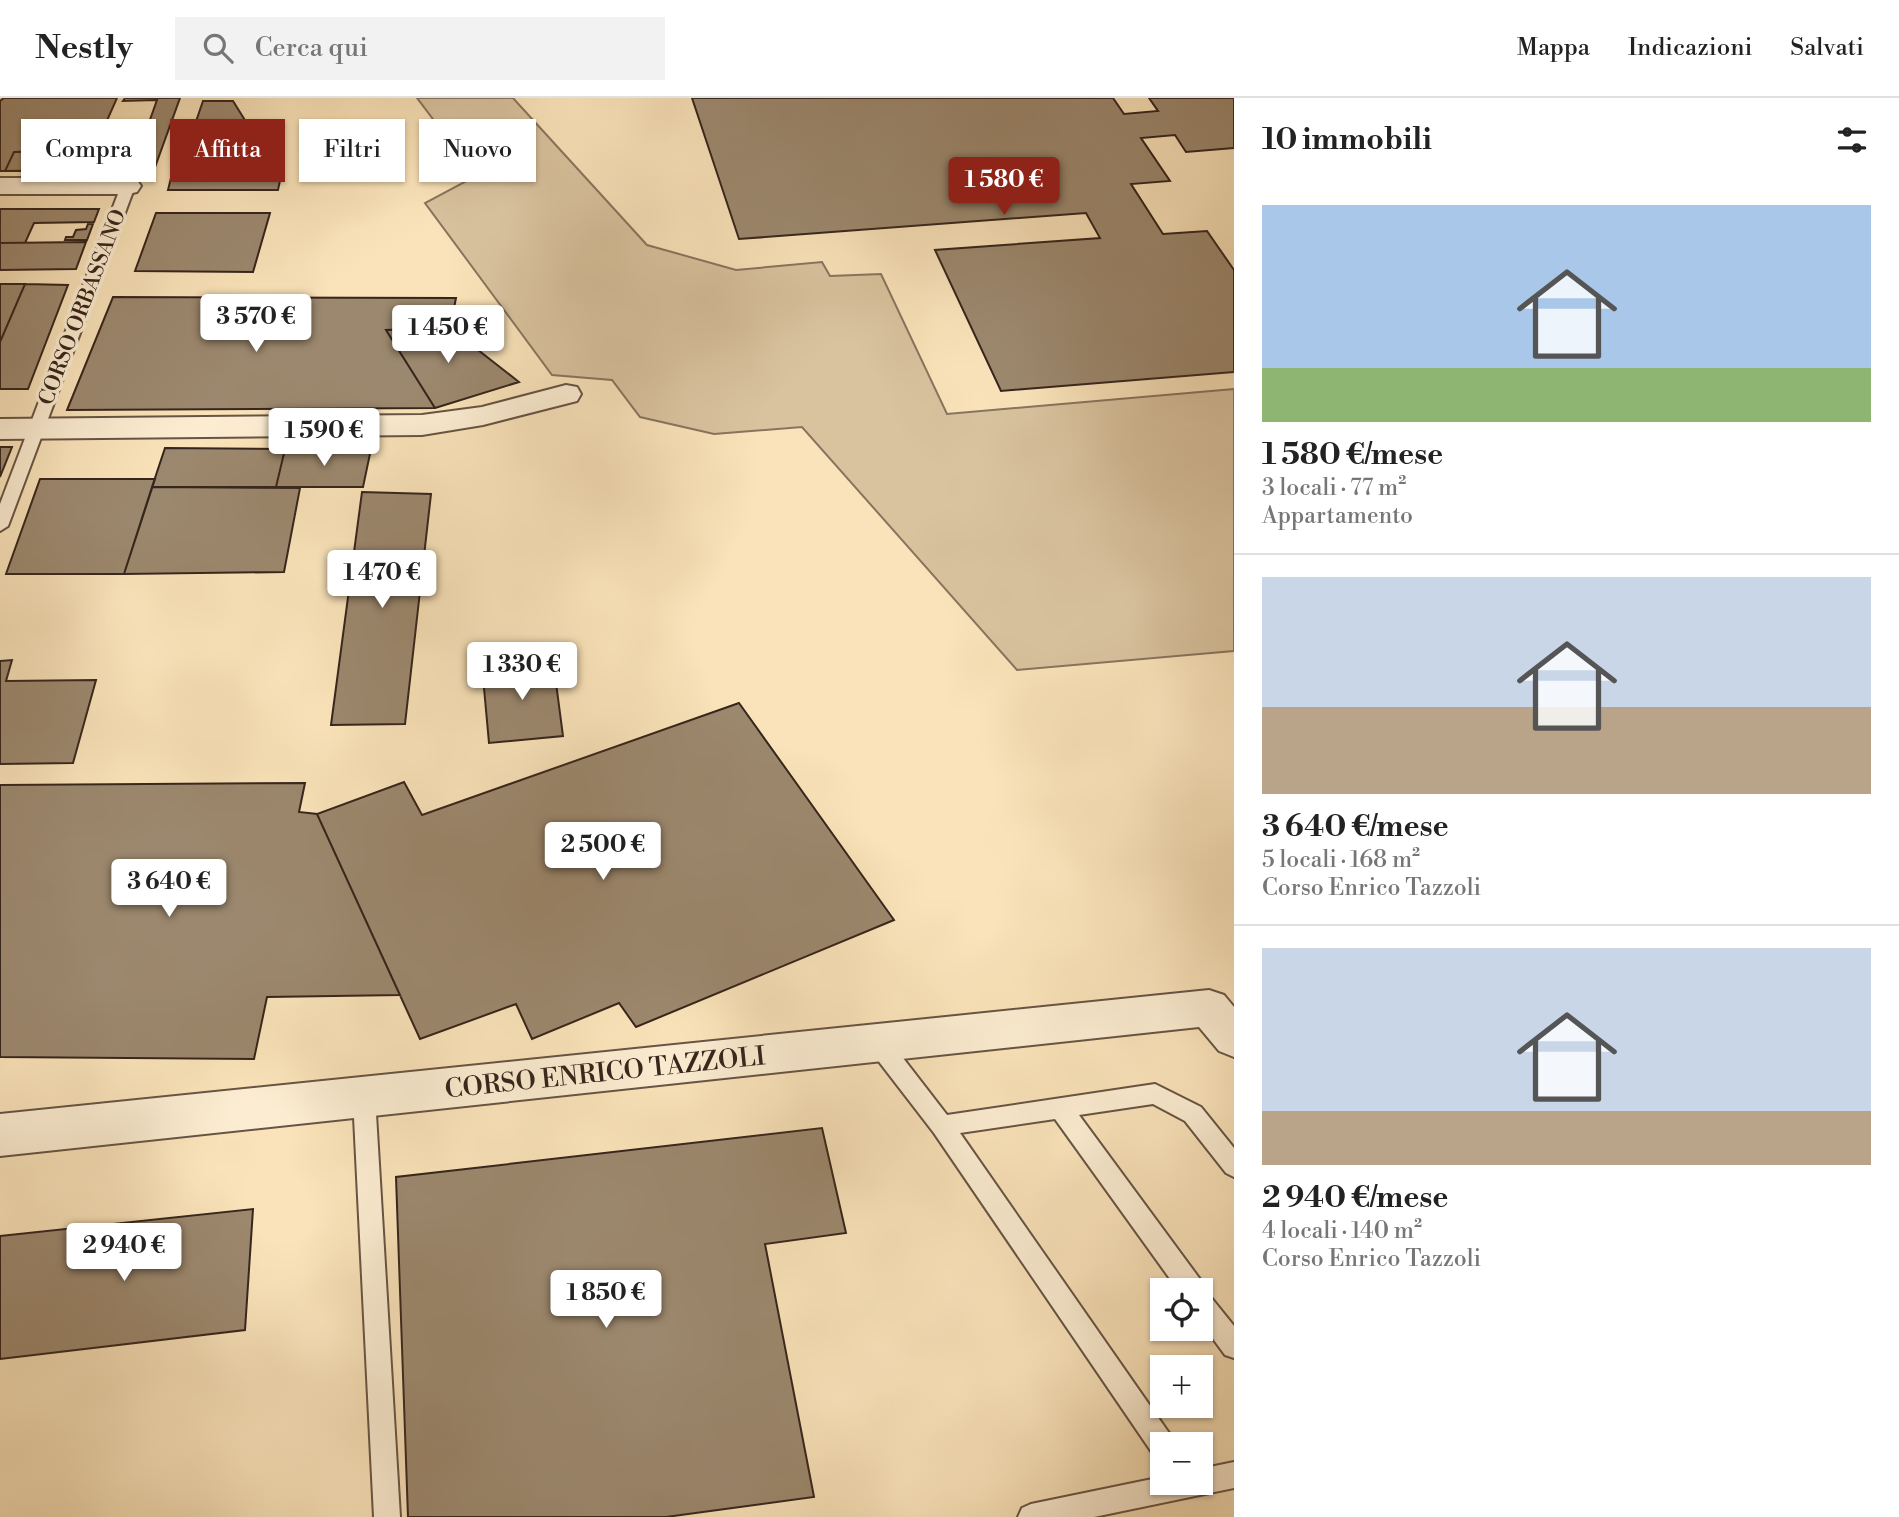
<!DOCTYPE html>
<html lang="it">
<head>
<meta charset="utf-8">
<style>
  body { margin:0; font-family:"Libre Bodoni",serif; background:#f2f2f2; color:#222; height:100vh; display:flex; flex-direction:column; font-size:26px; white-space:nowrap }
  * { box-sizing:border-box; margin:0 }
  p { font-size:23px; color:#767676 }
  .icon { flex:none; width:38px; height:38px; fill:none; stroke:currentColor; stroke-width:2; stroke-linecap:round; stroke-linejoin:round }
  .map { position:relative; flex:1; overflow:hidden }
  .side { display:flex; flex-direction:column; background:#fff; width:665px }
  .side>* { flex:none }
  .banner { position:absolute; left:21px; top:21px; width:665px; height:63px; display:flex; gap:14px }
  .controls { position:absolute; left:1150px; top:1180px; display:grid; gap:14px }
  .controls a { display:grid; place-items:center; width:63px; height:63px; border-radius:0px; background:#fff; box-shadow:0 2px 5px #0004; font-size:35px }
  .price { position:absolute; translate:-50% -60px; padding:0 16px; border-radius:7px; background:#fff; color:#222; font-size:23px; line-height:46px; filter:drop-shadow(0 2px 4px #0008) }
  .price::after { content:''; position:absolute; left:50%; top:42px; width:21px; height:16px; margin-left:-10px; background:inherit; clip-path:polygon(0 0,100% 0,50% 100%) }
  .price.on { background:#8f2418; color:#fff }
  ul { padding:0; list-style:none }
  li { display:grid; align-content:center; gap:14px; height:371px; padding:0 28px }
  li+li { border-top:2px solid #e0e0e0 }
  li span { display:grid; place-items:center; height:217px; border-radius:0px; color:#555 }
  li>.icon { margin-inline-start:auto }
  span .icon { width:126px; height:126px; fill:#fffc; stroke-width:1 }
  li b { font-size:30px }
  h2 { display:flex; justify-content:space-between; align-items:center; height:84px; padding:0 28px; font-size:30px }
  .chip { padding:0 24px; border-radius:0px; background:#fff; box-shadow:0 2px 5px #0004; font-size:24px; line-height:63px }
  .chip.on { background:#8f2418; color:#fff }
  header { display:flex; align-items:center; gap:42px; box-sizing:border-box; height:98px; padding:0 35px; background:#fff; border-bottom:2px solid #e0e0e0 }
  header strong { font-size:33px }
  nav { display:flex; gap:38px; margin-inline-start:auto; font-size:24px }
  .search { width:490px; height:63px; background:#f2f2f2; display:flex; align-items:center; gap:18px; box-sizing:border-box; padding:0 24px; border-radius:0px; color:#767676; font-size:26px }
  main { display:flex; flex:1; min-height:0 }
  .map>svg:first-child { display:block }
  .green { fill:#d9c39f; stroke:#88745e; stroke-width:2 }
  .building { fill:#9c886e; stroke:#36251c; stroke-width:2 }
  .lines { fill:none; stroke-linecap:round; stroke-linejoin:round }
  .lane-casing { stroke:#675444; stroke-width:4 }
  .street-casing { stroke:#675444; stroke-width:4 }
  .lane { fill:#fcedd2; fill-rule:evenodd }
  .street { fill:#fcedd2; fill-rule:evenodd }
  .labels { text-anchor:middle; stroke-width:7; stroke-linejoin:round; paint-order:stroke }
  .far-street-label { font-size:21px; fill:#36251c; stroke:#fcedd2 }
  .street-label { font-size:26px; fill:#36251c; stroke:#fcedd2 }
</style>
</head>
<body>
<header>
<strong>Nestly</strong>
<div class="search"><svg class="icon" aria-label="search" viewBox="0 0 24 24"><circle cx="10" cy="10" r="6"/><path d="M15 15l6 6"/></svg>Cerca qui</div>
<nav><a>Mappa</a><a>Indicazioni</a><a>Salvati</a></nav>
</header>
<main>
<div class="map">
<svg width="1234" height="1419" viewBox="0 0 1234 1419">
  <rect width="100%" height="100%" fill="#fae3ba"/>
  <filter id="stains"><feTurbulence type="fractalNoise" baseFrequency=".00286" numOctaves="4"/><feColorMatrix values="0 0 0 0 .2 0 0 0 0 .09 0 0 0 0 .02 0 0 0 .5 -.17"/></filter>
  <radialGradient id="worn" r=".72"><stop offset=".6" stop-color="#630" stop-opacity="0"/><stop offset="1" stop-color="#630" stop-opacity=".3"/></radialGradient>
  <path class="green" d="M417 0H513L647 147 736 172 822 164 830 178 881 176 947 316 1234 291V553L1017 572 802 329 714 336 640 319 612 282 552 277 425 105 476 78Z"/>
  <path class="building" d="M4 0H117L85 72 0 73V3Z
    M125 0H180L154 72H132L157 2 123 3Z
    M692 0H1113L1124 16 1158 13 1149 0H1234V50L1186 54 1175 37 1141 40 1170 83 1131 86 1163 136 1207 133 1234 172V274L1001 293 935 152 1100 140 1086 115 739 141Z
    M203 3H233L261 48 254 73H179Z
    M63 53 55 73H5L14 54Z
    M179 73H282L278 92H168L171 80 177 79Z
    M0 111H99L94 124 34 125 25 145H0Z
    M156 115H270L253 174 135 173Z
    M88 126H93L87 142H65L66 139H73L76 132 86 131Z
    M86 144 76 171 0 172V145Z
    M0 186H25L0 244Z
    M25 186 68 187 28 291H0V244Z
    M113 199 456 200 450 230 386 232 435 310 67 312Z
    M450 230 519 284 435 310 386 232Z
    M0 349H12L0 379Z
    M165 350 285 351 276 389H152Z
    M285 351H371L363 389H276Z
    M40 381H155L124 476H6Z
    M152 389 300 390 284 474 124 476Z
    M362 394 431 396 405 626 331 627Z
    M12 562 6 583 96 582 73 665 0 666V563Z
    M553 562 563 638 489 645 482 568Z
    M739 605 894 822 636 929 619 905 532 941 516 906 420 941 317 716 404 684 422 717Z
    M305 685 299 714 317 716 400 897 267 899 254 961 0 959V687Z
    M822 1030 846 1135 765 1146 814 1399 666 1419H408L396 1079Z
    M253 1111 245 1232 0 1261V1138Z"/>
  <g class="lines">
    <g class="lane-casing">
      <path id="lane" d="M128 84 135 88 8 428 0 433V406L121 88Z
        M878 936 886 938 947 1017 1155 986 1201 1009 1234 1050V1079L1226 1075 1185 1023 1153 1006 1079 1017 1202 1184 1205 1192 1234 1228V1260L1225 1257 1200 1223V1192H1178L1055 1021 960 1035 1171 1338 1174 1346H1162V1360L1153 1356 934 1035 870 952 867 945 870 938Z
        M364 989 372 992 375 999 400 1419H374L353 999 356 992Z
        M1234 1364V1390L1094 1419H1018L1022 1410 1031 1406 1162 1379V1384H1200V1371Z"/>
    </g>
    <g class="street-casing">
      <path id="street" d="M0 80H128L137 82 141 88 137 94 128 96H0Z
        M566 287 577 289 581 296 577 303 483 327 422 337 0 341V321L422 317 482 309Z
        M1209 892 1224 897 1234 909V959L1219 953 1199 929 0 1058V1016Z"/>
    </g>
    <use href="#lane" class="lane"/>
    <use href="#street" class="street"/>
  </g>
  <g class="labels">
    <g class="far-street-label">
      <text transform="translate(82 209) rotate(-69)" y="7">CORSO ORBASSANO</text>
    </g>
    <g class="street-label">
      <text transform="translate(605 974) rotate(-6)" y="9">CORSO ENRICO TAZZOLI</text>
    </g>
  </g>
  <rect width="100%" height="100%" filter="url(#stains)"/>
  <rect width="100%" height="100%" fill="url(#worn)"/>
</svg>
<div class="controls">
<a><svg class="icon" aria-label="locate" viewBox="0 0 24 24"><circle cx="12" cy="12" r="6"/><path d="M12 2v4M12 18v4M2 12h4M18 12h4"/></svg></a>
<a>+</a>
<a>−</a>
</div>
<b class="price on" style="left:1004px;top:119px">1 580 €</b>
<b class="price" style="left:256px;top:256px">3 570 €</b>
<b class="price" style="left:448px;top:267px">1 450 €</b>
<b class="price" style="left:324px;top:370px">1 590 €</b>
<b class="price" style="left:382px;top:512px">1 470 €</b>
<b class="price" style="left:522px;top:604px">1 330 €</b>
<b class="price" style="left:603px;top:784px">2 500 €</b>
<b class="price" style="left:169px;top:821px">3 640 €</b>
<b class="price" style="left:124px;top:1185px">2 940 €</b>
<b class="price" style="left:606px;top:1232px">1 850 €</b>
<div class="banner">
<a class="chip">Compra</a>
<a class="chip on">Affitta</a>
<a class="chip">Filtri</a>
<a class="chip">Nuovo</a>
</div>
</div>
<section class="side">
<h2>10 immobili<svg class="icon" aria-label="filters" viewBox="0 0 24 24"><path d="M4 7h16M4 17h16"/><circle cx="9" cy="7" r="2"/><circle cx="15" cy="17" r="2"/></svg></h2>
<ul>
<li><span style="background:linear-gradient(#a9c7e8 75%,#8fb573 0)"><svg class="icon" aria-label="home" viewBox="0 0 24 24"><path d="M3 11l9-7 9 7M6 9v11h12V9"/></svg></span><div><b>1 580 €/mese</b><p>3 locali · 77 m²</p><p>Appartamento</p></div></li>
<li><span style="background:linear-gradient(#c9d6e8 60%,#b9a48a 0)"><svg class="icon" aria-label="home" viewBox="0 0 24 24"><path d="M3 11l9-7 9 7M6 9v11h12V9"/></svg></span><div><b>3 640 €/mese</b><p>5 locali · 168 m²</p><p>Corso Enrico Tazzoli</p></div></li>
<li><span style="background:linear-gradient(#c9d6e8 75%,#b9a48a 0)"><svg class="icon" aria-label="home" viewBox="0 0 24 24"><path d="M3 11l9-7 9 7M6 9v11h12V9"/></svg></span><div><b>2 940 €/mese</b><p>4 locali · 140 m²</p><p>Corso Enrico Tazzoli</p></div></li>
</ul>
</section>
</main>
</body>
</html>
